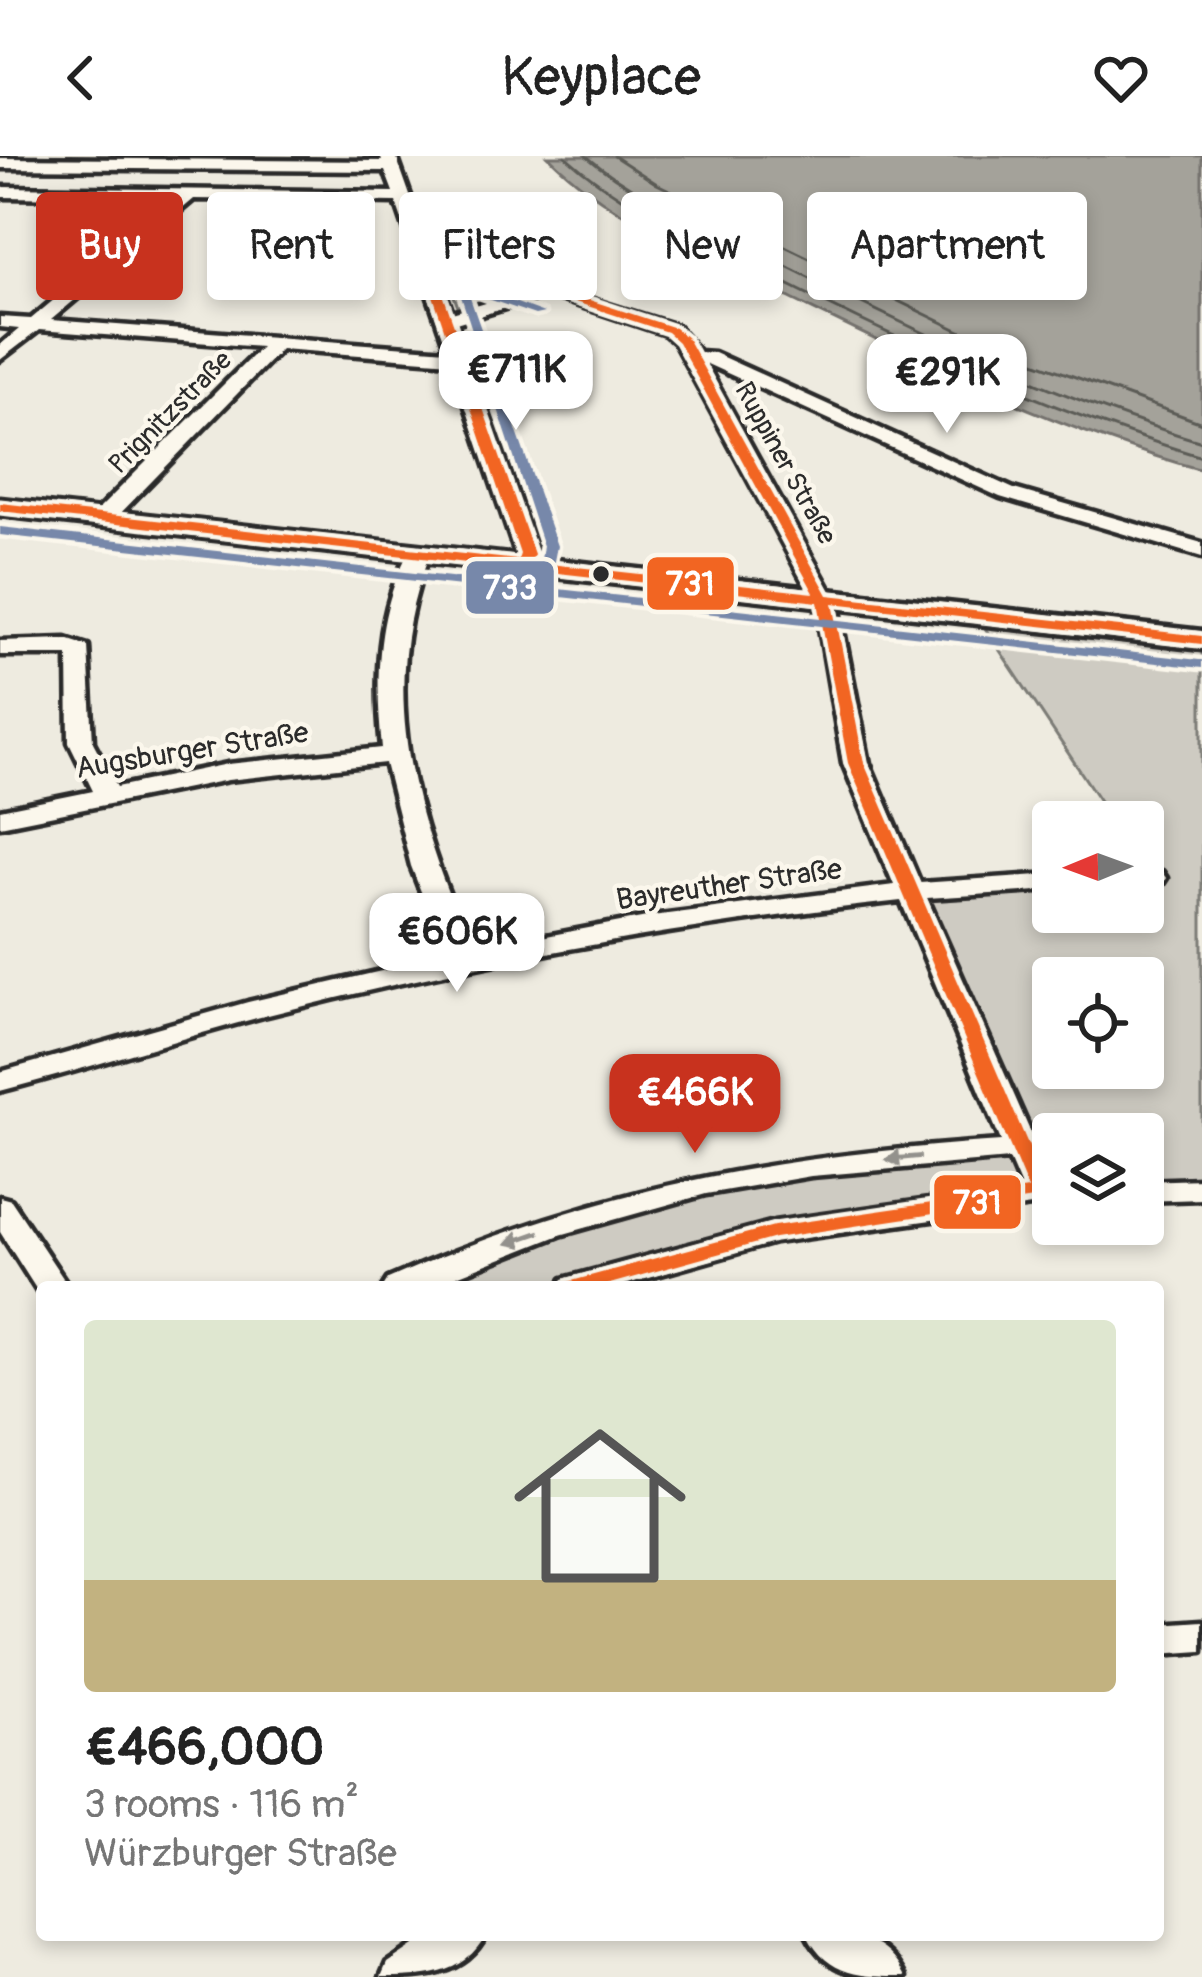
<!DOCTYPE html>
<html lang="en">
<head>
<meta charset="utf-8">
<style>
  body { margin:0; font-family:Pangolin,sans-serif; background:#f2f2f2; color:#222; height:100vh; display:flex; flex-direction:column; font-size:45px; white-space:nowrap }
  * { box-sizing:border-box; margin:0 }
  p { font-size:39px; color:#767676 }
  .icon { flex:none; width:66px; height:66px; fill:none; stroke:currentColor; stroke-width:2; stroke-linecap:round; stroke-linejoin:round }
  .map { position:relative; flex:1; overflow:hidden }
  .sheet { position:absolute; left:36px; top:1125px; width:1128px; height:660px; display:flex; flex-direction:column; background:#fff; border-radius:12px; box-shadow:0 6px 18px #0003 }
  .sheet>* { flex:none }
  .banner { position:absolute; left:36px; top:36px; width:1131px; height:108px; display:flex; gap:24px }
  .needle { width:78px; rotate:269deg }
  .fabs { position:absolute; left:1032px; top:645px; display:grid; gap:24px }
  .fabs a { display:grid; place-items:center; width:132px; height:132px; border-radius:12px; background:#fff; box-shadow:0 6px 18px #0003; font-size:60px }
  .price { position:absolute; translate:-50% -102px; padding:0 27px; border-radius:24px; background:#fff; color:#222; font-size:39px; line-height:78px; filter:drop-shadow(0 3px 6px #0008) }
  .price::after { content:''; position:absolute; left:50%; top:72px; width:36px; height:27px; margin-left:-18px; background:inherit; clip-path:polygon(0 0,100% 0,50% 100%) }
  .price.selected { background:#c8321e; color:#fff }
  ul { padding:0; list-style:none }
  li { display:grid; align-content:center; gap:24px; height:636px; padding:0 48px }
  li span { display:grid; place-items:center; height:372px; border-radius:12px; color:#555 }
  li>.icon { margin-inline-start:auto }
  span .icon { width:216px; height:216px; fill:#fffc; stroke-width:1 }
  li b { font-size:51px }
  .tag { padding:0 42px; border-radius:12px; background:#fff; box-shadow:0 6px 18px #0003; font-size:42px; line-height:108px }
  .tag.selected { background:#c8321e; color:#fff }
  header { display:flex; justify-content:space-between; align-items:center; height:156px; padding:0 48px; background:#fff; font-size:54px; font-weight:600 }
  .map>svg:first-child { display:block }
  .green { fill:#cecbc2; stroke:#7c7b76; stroke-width:3; fill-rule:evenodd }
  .water { fill:#a4a29a; stroke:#74726e; stroke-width:3 }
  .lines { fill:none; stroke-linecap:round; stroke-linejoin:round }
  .shore { stroke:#5b5b57; stroke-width:3 }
  .minor-casing { stroke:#2b2b2b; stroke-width:9 }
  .major-casing { stroke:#2b2b2b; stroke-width:9 }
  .minor { fill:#fbf7ec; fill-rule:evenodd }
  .major { fill:#fbf7ec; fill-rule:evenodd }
  .bus-1-casing { stroke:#fbf7ec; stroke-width:9 }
  .bus-2-casing { stroke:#fbf7ec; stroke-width:9 }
  .bus-1 { fill:#f26522; fill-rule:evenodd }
  .bus-2 { fill:#78a; fill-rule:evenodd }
  .oneway { fill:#93918c }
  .bus-dot { fill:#2b2b2b; stroke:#fbf7ec; stroke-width:4.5 }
  .labels { text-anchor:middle; stroke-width:9; stroke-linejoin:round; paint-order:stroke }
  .far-street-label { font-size:27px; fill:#2b2b2b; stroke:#fbf7ec }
  .street-label { font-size:30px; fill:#2b2b2b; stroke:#fbf7ec }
  .line-badge { stroke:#fbf7ec; stroke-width:4.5 }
  .badge-label { font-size:33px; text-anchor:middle; font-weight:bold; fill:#fff }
</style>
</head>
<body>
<header><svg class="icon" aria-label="back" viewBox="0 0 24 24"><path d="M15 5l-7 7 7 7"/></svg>Keyplace<svg class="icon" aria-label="heart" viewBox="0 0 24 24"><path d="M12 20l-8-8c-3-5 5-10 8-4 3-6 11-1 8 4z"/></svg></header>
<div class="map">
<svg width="1202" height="1821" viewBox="0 0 1202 1821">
  <rect width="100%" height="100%" fill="#eeebe0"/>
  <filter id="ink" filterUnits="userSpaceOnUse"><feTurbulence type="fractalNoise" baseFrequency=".00833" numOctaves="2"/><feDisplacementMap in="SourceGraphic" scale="24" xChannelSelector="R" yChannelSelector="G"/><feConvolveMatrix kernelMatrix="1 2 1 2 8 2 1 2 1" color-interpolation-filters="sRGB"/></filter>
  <g filter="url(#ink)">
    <path class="green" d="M443 110 530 136 461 159Z
      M983 469 1202 494V1024H1143V978H1053L1052 1025 928 741 1053 732V756H1143V728L1154 727 1143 710V666H1114ZM1053 822H1143V912H1053Z
      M1009 1002 1021 1016 1019 1031 833 1057 548 1131H417C543 1080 680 1034 816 1017 880 1009 945 1007 1009 1002Z"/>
    <path class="water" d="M548 0H1202V314C1059 275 923 207 790 142 705 101 615 67 548 0Z"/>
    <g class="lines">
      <path class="shore" d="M565 0C625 54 699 84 771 120 911 190 1051 256 1202 301
        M586 0C638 44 702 68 762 98 906 170 1048 240 1202 286
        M614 0 657 28 993 191 1202 267"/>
      <g class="minor-casing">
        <path id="minor" d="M380 0H396L429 93 677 170 699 196 714 197 1014 333 1202 387V401L1000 341 705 207 838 449 869 607 920 727 1053 718V734L927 742 1053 1027V1047L775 1086 615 1131H558L563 1123 774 1066 1021 1031 1009 1003 811 1020 706 1038 560 1079 429 1131H383L388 1123C599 1031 773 1000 1001 985L901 745C688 768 480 805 272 858 181 881 91 912 0 935V916L248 846 446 800 411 710 385 607 228 624 0 670V654L93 635 69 586 68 499H0V485L66 483 88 490 93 586 117 631 228 608 382 592C375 523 376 454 411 392H427L430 397C374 534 415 664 472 794L652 760 894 729 843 607 816 449 675 187 665 178 548 139 456 167 538 398 531 414 523 416 512 409 516 398 451 206 281 193 111 367H95V357L261 191 39 174 0 204V189L19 173 0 171V161L31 163 174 43 0 41V31L393 36 385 15 0 12V2L382 5ZM194 43 396 46 447 194 51 164ZM433 103H438L530 134 452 157Z
          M1143 714 1162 716 1166 722 1162 728 1143 730Z
          M1202 1023V1043L1143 1045V1025Z
          M0 1041 11 1044 69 1131H42L40 1139 0 1076Z
          M1202 1465V1495L1158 1498V1468Z
          M429 1779H486C465 1821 422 1821 381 1821L387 1807Z
          M807 1779C849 1779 884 1777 905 1821 863 1821 828 1821 807 1779Z"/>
      </g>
      <g class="major-casing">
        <path id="major" d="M0 343 1202 475V493L0 359Z"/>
      </g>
      <use href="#minor" class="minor"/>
      <use href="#major" class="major"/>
      <g class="bus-1-casing">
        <path id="bus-1" d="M424 95 443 96 675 172 687 182 828 439 1202 480V488L833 447 864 607 1049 1037 1046 1041 775 1082 599 1131H565L568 1126 774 1070 1028 1033 848 607 818 446 0 355V347L518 404 520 398 419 98ZM430 101H438L667 176 678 186 814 437 531 406 534 398Z"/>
      </g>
      <g class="bus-2-casing">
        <path id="bus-2" d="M457 128H465L544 157 535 159 468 136 557 390 551 420 546 421 539 417 543 390Z
          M0 371 1199 504H1202V512L0 379Z"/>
      </g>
      <use href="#bus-1" class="bus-1"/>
      <use href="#bus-2" class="bus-2"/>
    </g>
    <defs><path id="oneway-solid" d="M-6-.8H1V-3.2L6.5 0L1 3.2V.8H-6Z" transform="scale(3)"/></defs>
    <g class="oneway">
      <use href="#oneway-solid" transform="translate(903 1002) rotate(175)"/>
      <use href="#oneway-solid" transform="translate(523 1082) rotate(161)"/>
    </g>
  </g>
  <circle class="bus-dot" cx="601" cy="418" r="10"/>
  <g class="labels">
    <g class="far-street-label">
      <text transform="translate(170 256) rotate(-45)" y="9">Prignitzstraße</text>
      <text transform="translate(786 307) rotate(61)" y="9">Ruppiner Straße</text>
    </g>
    <g class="street-label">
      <text transform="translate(192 594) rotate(-9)" y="10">Augsburger Straße</text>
      <text transform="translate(729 728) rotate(-8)" y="10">Bayreuther Straße</text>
    </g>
  </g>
  <g class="line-badge">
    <rect x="645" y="399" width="91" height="57" rx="12" fill="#f26522"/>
    <rect x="464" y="403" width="92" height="57" rx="12" fill="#78a"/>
    <rect x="932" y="1017" width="91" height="58" rx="12" fill="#f26522"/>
  </g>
  <g class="badge-label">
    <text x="690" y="439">731</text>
    <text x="510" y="443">733</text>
    <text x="977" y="1058">731</text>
  </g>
</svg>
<div class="fabs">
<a><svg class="needle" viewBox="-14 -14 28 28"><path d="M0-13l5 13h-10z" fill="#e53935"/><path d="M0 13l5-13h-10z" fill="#767676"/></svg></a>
<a><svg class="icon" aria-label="locate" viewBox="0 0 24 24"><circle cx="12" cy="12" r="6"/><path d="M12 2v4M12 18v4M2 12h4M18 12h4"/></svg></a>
<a><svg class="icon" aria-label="layers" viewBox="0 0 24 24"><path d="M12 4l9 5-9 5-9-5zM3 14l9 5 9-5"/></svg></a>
</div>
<b class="price" style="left:516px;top:277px">€711K</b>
<b class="price" style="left:947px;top:280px">€291K</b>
<b class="price" style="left:457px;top:839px">€606K</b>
<b class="price selected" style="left:695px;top:1000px">€466K</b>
<div class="banner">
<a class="tag selected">Buy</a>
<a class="tag">Rent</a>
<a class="tag">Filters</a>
<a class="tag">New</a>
<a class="tag">Apartment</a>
</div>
<section class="sheet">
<ul>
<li><span style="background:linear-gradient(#dfe7d0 70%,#c2b280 0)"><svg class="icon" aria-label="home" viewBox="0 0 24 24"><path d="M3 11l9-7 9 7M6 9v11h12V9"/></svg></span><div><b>€466,000</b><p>3 rooms · 116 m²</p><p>Würzburger Straße</p></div></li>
</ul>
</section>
</div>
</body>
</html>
